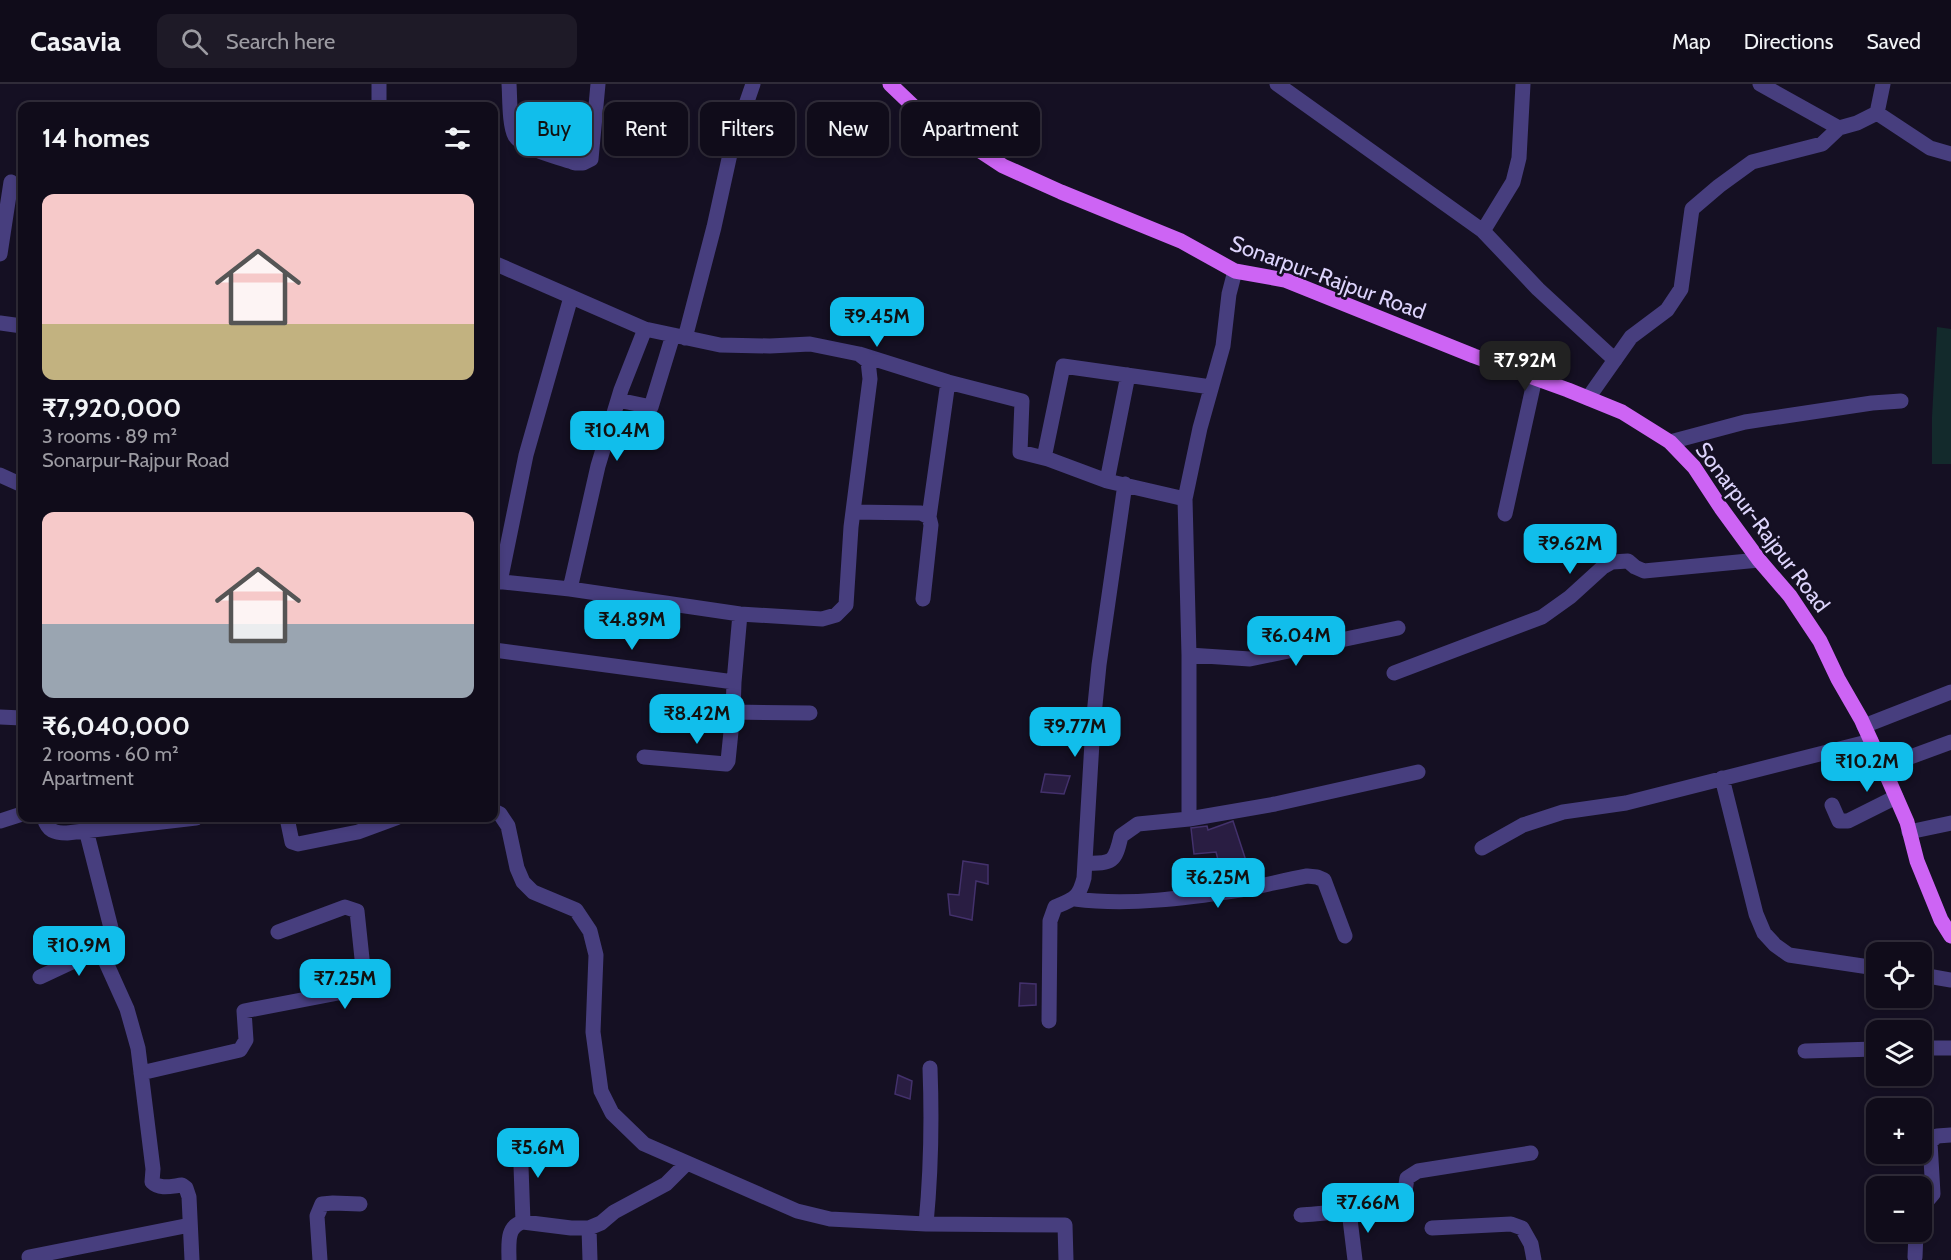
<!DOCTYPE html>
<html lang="en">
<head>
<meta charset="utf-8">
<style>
  body { margin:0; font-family:Cabin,sans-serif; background:#1e1a27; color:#f1f3f6; height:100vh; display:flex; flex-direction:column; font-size:22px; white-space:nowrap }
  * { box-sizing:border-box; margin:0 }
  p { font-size:20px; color:#9c9ba2 }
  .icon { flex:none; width:33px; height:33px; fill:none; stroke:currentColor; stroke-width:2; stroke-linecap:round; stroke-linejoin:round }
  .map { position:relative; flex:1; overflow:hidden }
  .drawer { position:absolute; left:18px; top:18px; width:480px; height:720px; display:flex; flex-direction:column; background:#100c1a; border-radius:12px; box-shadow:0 3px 9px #0003,0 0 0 2px #302c39 }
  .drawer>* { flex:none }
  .hud { position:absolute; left:516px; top:18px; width:570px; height:54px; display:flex; gap:12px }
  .buttons { position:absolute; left:1866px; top:858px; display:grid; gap:12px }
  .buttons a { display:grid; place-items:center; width:66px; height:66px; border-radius:12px; background:#100c1a; box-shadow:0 3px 9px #0003,0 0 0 2px #302c39; font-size:30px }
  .price { position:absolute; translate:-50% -51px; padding:0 14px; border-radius:12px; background:#11beeb; color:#111; font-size:20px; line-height:39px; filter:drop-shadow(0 2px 3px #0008) }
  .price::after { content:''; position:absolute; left:50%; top:36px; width:18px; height:14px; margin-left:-9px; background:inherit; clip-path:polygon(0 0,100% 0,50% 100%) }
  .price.on { background:#222; color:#fff }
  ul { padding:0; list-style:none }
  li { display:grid; align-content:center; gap:12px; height:318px; padding:0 24px }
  li span { display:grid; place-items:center; height:186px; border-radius:12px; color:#555 }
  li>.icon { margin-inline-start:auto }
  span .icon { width:108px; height:108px; fill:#fffc; stroke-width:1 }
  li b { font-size:26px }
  h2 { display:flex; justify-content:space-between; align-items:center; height:72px; padding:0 24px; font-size:26px }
  .chip { padding:0 21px; border-radius:12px; background:#100c1a; box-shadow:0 3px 9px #0003,0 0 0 2px #302c39; font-size:21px; line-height:54px }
  .chip.on { background:#11beeb; color:#111 }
  header { display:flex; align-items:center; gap:36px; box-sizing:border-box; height:84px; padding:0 30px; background:#100c1a; border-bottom:2px solid #302c39 }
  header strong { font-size:28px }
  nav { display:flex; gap:33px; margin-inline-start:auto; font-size:21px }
  .search { width:420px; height:54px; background:#1e1a27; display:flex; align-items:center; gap:15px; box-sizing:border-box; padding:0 21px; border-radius:12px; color:#9c9ba2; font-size:22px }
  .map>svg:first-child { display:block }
  .green { fill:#132a2c }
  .building { fill:#291d42; stroke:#43316c; stroke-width:1.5 }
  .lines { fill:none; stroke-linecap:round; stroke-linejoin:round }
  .minor { stroke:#473e7e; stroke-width:15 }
  .major { stroke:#cd64f4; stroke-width:15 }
  .labels { text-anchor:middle; stroke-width:5; stroke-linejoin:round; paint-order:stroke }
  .street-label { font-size:22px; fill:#ddd4fc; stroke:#151023 }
</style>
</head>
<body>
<header>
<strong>Casavia</strong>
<div class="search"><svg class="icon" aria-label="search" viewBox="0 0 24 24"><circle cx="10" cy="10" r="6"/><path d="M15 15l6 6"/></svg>Search here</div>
<nav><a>Map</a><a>Directions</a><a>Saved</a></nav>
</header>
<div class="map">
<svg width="1951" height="1176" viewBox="0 0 1951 1176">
  <rect width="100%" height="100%" fill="#151023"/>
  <path class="green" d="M1937 243 1951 245V380H1932V333Z"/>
  <path class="building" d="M1045 690 1070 692 1064 710 1041 708Z
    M1233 737 1250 789 1230 793 1227 789 1222 791 1216 768 1194 770 1191 744 1207 742 1208 746Z
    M963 777 988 781V800L976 797 972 836 950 831 948 810 959 811Z
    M1020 899 1036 900V921L1019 922Z
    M898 991 912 997 910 1015 895 1010Z"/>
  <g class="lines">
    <path class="minor" d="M509 0C510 13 509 41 515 52 523 65 561 74 575 79H583L591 75 598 0
      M1277 0 1483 147 1538 205 1615 276
      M1760 0 1839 44
      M379 22V0
      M1877 29 1930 64 1951 70
      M1483 147 1513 98 1519 74 1523 0
      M0 170 11 98
      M494 179 645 245 720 261 770 262 810 260 859 270 868 277 870 295 851 443 846 521 836 531 822 535 740 530 570 505 494 497
      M0 239 22 242
      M685 254 714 143 732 61 753 0
      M859 270 948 298 1022 317 1020 368 1048 375 1107 397
      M1128 291 1107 397 1185 415
      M1588 314 1631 253 1667 226 1681 205 1692 125 1719 102 1752 78 1822 60 1839 44 1857 39 1877 29 1883 0
      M618 316 651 323 673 251
      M1670 358 1745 338 1872 319 1901 317
      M1044 374 1063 282 1211 303
      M0 391 22 401
      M853 428 921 429 929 433 931 441 923 515
      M1505 430 1535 294
      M929 433 948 298
      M500 498 526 371 571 213
      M570 505 598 382 621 306 645 245
      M494 566 734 598 740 530
      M1189 571 1250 575 1398 544
      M1394 589 1542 533 1570 513 1603 483 1612 478 1628 477 1635 483 1644 487 1759 476
      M734 598 733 628 810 629
      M0 633 22 634
      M1864 642 1951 608
      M644 673 726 680 728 677 733 628
      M1883 683 1951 658
      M1722 694 1756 830 1764 849 1775 861 1789 871 1876 884
      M1832 721 1839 737H1848L1896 713
      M494 727 500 730 508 742 517 784 523 798 533 808 576 826 590 847 596 871 593 948 601 1007 612 1029 644 1060 797 1127 830 1135 926 1140 1065 1141 1066 1176
      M44 734C48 747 54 749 67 749L196 734
      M287 734 292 758 298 760 358 748 396 734
      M1189 735V571L1185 415 1200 344 1223 262 1229 210 1235 187
      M0 737 22 730
      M86 746 111 844C111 856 101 863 104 874L127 925 138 964 153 1085 152 1098C160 1106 172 1102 182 1101L186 1104 189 1113 192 1176
      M1909 748 1951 739
      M1482 764 1523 741 1563 728 1626 719 1871 657
      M1085 779C1113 780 1115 778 1121 752L1138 740 1189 735 1275 720 1418 688
      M1075 815C1129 822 1186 814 1240 806 1262 802 1285 796 1307 792L1317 793 1324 796 1345 852
      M1922 891 1951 896
      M40 893 104 863
      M1049 937 1050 837 1055 823C1074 815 1079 814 1084 794L1093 641 1099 581 1125 400
      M1922 964H1951
      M1805 967 1876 965
      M141 989 240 966 246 956 244 927 359 905 363 884 357 827 345 823 278 848
      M520 1054 523 1138
      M1922 1123 1933 1110 1930 1058 1937 1052 1951 1051
      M1349 1127 1355 1176
      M1301 1131C1335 1128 1370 1127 1402 1115L1405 1107 1407 1094 1418 1087 1531 1069
      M926 1140C931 1088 932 1036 930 984
      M589 1144 590 1176
      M1432 1144 1511 1140 1522 1144 1531 1160 1534 1176
      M29 1173 190 1141
      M1915 1173 1916 1148
      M320 1176 317 1132 322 1120 333 1119 360 1120
      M509 1176C509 1161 506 1142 523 1138L571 1144H589L601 1139 614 1128 666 1100 687 1079"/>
    <path class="major" d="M890 0 932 40 962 55 1003 82 1061 108 1181 157 1235 187 1285 196 1474 272 1568 306 1622 328 1670 358 1694 383 1721 424 1759 476 1790 512 1820 557 1838 595 1861 635 1883 683 1907 738 1917 777 1941 836 1951 852"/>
  </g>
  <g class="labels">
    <g class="street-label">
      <text transform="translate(1328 193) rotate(20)" y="8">Sonarpur-Rajpur Road</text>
      <text transform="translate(1763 443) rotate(53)" y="8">Sonarpur-Rajpur Road</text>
    </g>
  </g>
</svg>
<div class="buttons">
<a><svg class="icon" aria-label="locate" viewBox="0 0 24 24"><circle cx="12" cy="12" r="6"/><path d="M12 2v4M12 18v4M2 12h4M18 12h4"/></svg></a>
<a><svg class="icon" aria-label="layers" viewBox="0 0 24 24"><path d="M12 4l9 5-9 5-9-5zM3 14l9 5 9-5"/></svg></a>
<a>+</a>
<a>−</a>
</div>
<b class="price" style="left:877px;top:264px">₹9.45M</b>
<b class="price on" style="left:1525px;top:308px">₹7.92M</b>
<b class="price" style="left:617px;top:378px">₹10.4M</b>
<b class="price" style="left:1570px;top:491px">₹9.62M</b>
<b class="price" style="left:632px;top:567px">₹4.89M</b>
<b class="price" style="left:1296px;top:583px">₹6.04M</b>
<b class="price" style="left:697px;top:661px">₹8.42M</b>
<b class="price" style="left:1075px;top:674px">₹9.77M</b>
<b class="price" style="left:1867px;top:709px">₹10.2M</b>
<b class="price" style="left:1218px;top:825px">₹6.25M</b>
<b class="price" style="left:79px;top:893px">₹10.9M</b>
<b class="price" style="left:345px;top:926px">₹7.25M</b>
<b class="price" style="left:538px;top:1095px">₹5.6M</b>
<b class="price" style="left:1368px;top:1150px">₹7.66M</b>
<div class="hud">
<a class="chip on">Buy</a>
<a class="chip">Rent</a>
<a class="chip">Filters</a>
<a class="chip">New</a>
<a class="chip">Apartment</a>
</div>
<section class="drawer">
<h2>14 homes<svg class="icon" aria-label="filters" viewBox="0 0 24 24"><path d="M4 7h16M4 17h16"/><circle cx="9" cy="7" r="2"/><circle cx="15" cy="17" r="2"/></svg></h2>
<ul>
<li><span style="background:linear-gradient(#f6c9c9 70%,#c2b280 0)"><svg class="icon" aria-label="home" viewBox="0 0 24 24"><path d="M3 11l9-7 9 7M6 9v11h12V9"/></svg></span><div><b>₹7,920,000</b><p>3 rooms · 89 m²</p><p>Sonarpur-Rajpur Road</p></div></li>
<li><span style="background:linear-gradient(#f6c9c9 60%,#9aa5b1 0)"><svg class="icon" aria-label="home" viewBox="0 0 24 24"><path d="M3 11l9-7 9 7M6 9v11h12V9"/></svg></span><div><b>₹6,040,000</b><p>2 rooms · 60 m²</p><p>Apartment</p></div></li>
</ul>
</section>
</div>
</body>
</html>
